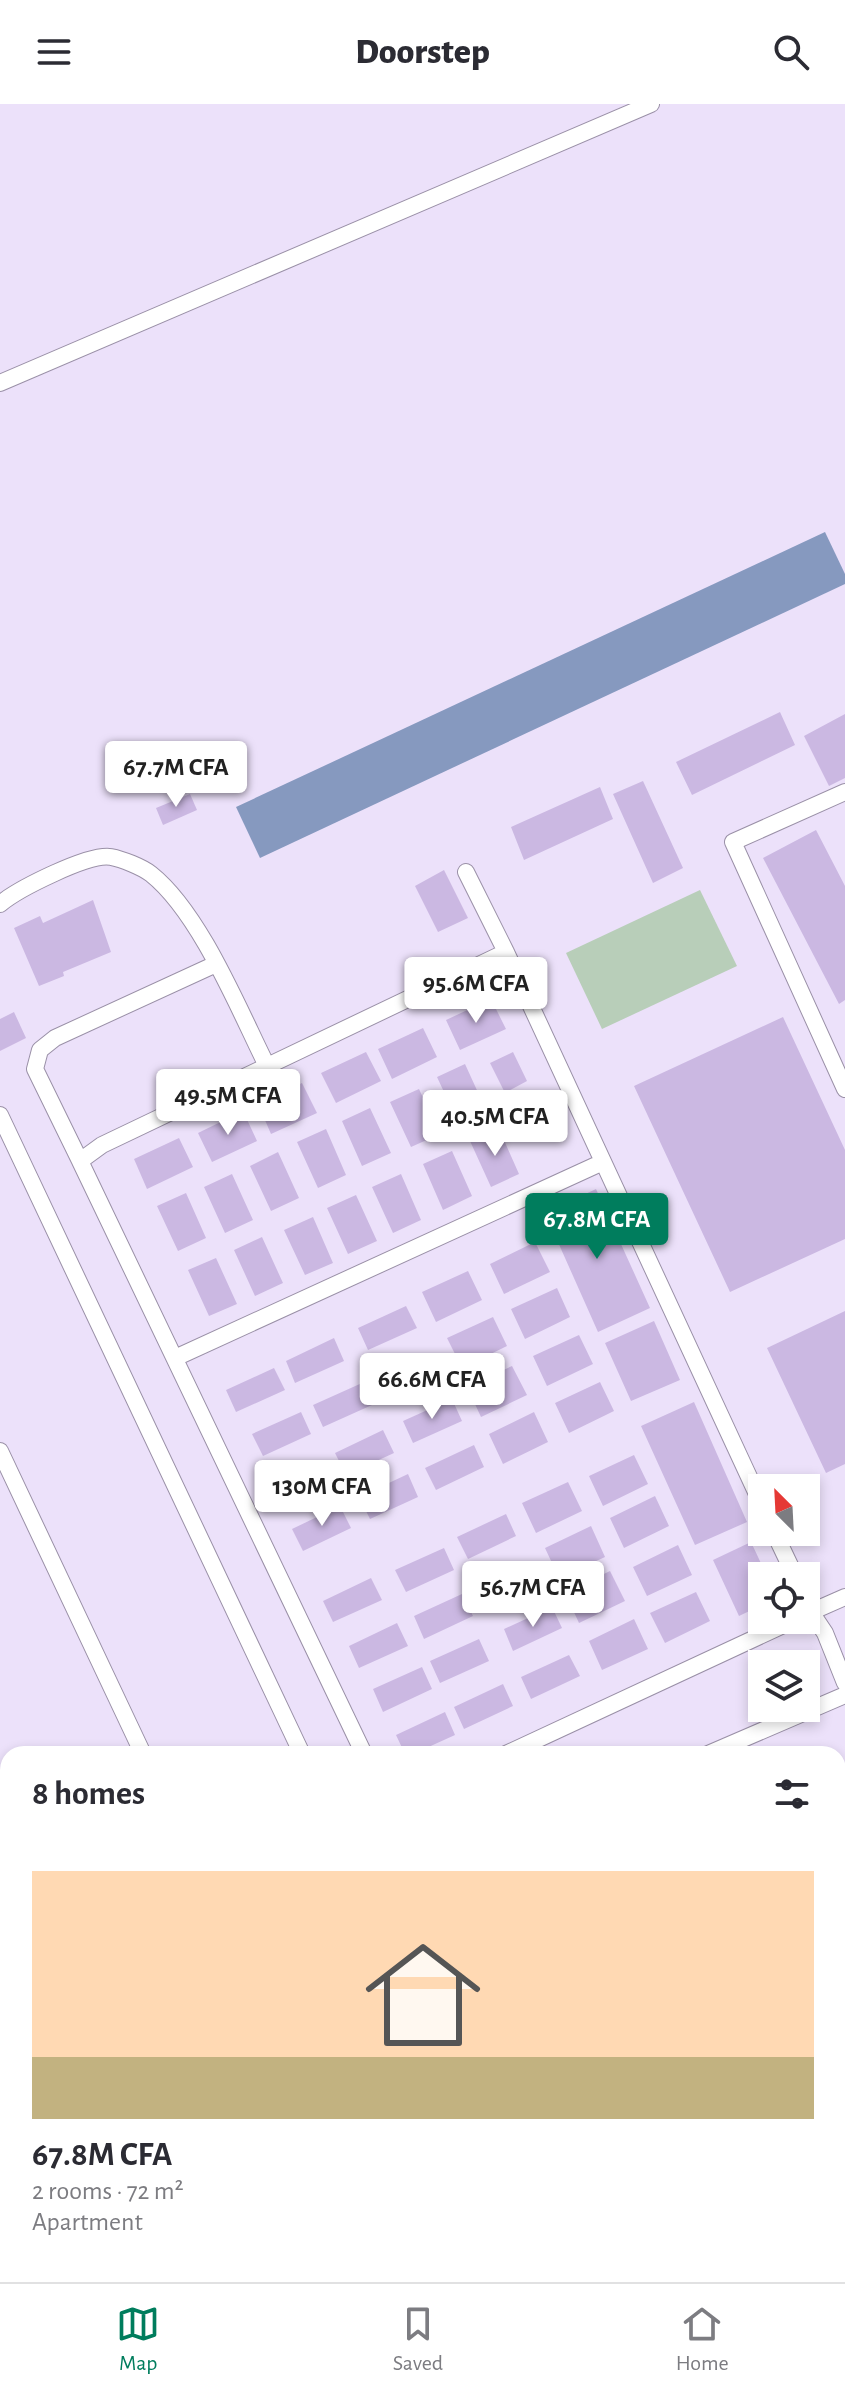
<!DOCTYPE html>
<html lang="en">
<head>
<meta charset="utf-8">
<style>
  body { margin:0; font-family:"Alegreya Sans",sans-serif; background:#f2f2f3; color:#2b2b33; height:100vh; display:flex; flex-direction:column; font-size:30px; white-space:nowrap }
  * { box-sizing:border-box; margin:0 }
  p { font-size:26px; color:#7c7c81 }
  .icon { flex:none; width:44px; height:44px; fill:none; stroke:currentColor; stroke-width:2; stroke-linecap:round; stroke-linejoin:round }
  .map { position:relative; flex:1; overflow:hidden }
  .sheet { position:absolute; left:0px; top:1642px; width:846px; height:536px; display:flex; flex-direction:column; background:#fff; border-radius:24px 24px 0 0; box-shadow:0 4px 12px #0003 }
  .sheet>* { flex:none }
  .needle { width:52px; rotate:336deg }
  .fabs { position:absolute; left:748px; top:1370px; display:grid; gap:16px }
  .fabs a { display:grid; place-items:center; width:72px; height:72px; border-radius:0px; background:#fff; box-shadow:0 4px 12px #0003; font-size:40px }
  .price { position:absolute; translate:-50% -68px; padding:0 18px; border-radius:8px; background:#fff; color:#222; font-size:26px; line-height:52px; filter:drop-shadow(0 2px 4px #0008) }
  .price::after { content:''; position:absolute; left:50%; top:48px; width:24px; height:18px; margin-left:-12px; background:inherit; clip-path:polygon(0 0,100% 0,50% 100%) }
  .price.current { background:#007d5d; color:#fff }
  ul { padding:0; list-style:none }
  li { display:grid; align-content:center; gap:16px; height:424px; padding:0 32px }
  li+li { border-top:2px solid #e1e1e2 }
  li span { display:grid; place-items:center; height:248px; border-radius:0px; color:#555 }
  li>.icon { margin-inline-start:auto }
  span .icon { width:144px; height:144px; fill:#fffc; stroke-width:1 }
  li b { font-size:34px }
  h2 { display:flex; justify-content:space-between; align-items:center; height:96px; padding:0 32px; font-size:34px }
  header { display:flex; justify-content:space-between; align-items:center; height:104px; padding:0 32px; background:#fff; font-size:36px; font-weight:800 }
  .dock { display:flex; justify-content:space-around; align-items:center; height:112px; border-top:2px solid #e1e1e2; background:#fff; font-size:22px; color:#7c7c81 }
  .dock a { display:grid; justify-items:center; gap:4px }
  .dock .current { color:#007d5d }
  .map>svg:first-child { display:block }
  .green { fill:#b8ceb9 }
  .water { fill:#8699bf }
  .building { fill:#cbb8e2 }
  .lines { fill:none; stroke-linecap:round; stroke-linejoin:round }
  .service-casing { stroke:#9a90a7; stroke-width:18 }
  .service { stroke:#fff; stroke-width:16 }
</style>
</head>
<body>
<header><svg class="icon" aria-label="menu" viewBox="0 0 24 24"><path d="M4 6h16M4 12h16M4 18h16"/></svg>Doorstep<svg class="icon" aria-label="search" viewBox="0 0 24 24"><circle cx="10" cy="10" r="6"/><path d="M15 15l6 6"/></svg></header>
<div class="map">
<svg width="845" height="2178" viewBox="0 0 845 2178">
  <rect width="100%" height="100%" fill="#ece1fa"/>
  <path class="green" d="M700 786 737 862 602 925 566 849Z"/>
  <path class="water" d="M825 428 845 470V480L260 754 236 703Z"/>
  <path class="building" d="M780 608 795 641 692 691 676 658Z
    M845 610V674L829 682 804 632Z
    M643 677 683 764 653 779 613 690Z
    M600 683 613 715 524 756 511 723Z
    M190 690 197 706 163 721 156 704Z
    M816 726 845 782V896L839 900 763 754Z
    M444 766 468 814 438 828 415 782Z
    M93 796 111 848 63 868 64 872 39 882 14 824 40 812 43 819Z
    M491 895 506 925 460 946 446 916Z
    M14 908 26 934 0 947V915Z
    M783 913 845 1046V1135L730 1188 634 982Z
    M423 924 437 953 392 975 378 945Z
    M366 948 381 977 336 999 321 969Z
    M513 948 527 977 505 989 490 959Z
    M465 960 486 1006 458 1018 437 973Z
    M302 979 317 1009 271 1030 258 1000Z
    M419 985 440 1030 411 1043 390 998Z
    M370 1004 391 1049 362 1062 342 1017Z
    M243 1007 257 1037 212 1058 198 1029Z
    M326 1025 346 1071 318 1084 297 1038Z
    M499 1025 519 1070 491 1083 470 1037Z
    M179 1034 193 1063 147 1085 134 1055Z
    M452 1047 472 1092 443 1106 423 1060Z
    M278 1048 299 1094 271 1107 250 1062Z
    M232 1070 253 1116 225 1129 204 1083Z
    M401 1070 421 1116 393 1129 372 1083Z
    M596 1085 650 1204 598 1228 545 1109Z
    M186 1089 206 1134 178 1147 157 1102Z
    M356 1091 377 1137 348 1150 327 1104Z
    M313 1113 333 1159 305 1171 284 1126Z
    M262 1133 283 1179 255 1192 234 1146Z
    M535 1138 550 1168 504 1190 490 1160Z
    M216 1154 237 1200 209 1212 188 1166Z
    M468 1167 482 1196 436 1218 422 1188Z
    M557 1184 570 1213 525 1235 511 1205Z
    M406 1202 417 1224 368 1246 358 1224Z
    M845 1207V1360L826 1369 767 1244Z
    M493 1213 507 1242 462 1264 447 1234Z
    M654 1217 680 1276 631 1297 605 1239Z
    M579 1231 593 1260 547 1282 533 1252Z
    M334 1234 344 1257 295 1279 286 1257Z
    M424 1249 435 1271 386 1294 376 1272Z
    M512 1262 527 1291 481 1313 467 1283Z
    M274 1264 285 1286 236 1308 226 1286Z
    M600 1278 614 1307 569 1329 555 1299Z
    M362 1279 372 1301 323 1323 313 1301Z
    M452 1295 462 1317 413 1339 403 1317Z
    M694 1298 747 1418 695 1441 641 1322Z
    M301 1308 311 1330 263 1352 252 1330Z
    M534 1308 548 1338 503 1360 489 1330Z
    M383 1326 394 1349 346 1371 335 1349Z
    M474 1341 484 1363 436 1386 425 1364Z
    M634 1351 648 1380 603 1402 589 1372Z
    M317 1356 328 1378 279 1400 269 1378Z
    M408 1370 418 1393 370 1415 359 1393Z
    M568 1378 582 1407 536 1429 522 1399Z
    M655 1392 669 1422 624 1444 610 1414Z
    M340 1402 351 1424 303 1447 292 1425Z
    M506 1410 516 1432 468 1455 457 1433Z
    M591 1422 605 1453 559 1474 545 1444Z
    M751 1438 767 1472H762V1501L739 1512 713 1456Z
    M678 1441 692 1471 647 1492 633 1463Z
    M444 1444 454 1466 406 1488 395 1466Z
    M528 1457 538 1479 490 1501 479 1479Z
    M610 1467 625 1497 579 1519 565 1489Z
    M371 1474 382 1496 333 1518 323 1497Z
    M696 1488 710 1517 665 1539 650 1509Z
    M462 1490 473 1512 424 1535 414 1512Z
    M552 1503 562 1524 513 1547 504 1525Z
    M634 1515 648 1545 602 1566 589 1537Z
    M397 1519 408 1542 359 1564 349 1542Z
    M479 1535 489 1557 440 1579 430 1557Z
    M569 1551 580 1572 531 1595 521 1573Z
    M422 1563 432 1585 383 1608 373 1585Z
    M503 1580 513 1602 464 1625 454 1603Z
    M445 1608 455 1631 413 1650H405L396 1631Z
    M845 1936V2020L838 2023V1940Z"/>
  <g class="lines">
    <g class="service-casing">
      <path id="service" d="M0 279 651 0
        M845 688 733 738 845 985
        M466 768 506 848 762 1401
        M0 800C18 785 89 749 111 753 122 755 142 763 151 770 200 809 239 906 267 962
        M0 1011 302 1650
        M80 1057 35 965 40 946 55 934 216 860
        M175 1254 603 1058
        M0 1347 143 1650
        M774 1428 795 1472
        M806 1497 811 1508 845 1493
        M806 1510 811 1508 825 1529 845 1579
        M364 1650 80 1057 102 1041 506 848
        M506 1650 794 1516
        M708 1650 845 1591
        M838 1722 845 1719
        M838 1783 845 1780
        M838 1827 845 1823
        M493 2170 499 2178"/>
    </g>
    <use href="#service" class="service"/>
  </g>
</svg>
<div class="fabs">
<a><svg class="needle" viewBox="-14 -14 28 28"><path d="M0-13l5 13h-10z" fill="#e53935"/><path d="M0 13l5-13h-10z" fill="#7c7c81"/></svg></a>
<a><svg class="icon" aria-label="locate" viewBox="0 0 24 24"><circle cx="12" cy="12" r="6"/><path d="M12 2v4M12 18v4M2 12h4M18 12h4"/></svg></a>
<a><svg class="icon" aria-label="layers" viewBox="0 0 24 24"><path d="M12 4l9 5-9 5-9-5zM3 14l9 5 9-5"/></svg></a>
</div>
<b class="price" style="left:176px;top:705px">67.7M CFA</b>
<b class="price" style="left:476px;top:921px">95.6M CFA</b>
<b class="price" style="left:228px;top:1033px">49.5M CFA</b>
<b class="price" style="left:495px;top:1054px">40.5M CFA</b>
<b class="price current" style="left:597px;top:1157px">67.8M CFA</b>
<b class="price" style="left:432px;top:1317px">66.6M CFA</b>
<b class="price" style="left:322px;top:1424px">130M CFA</b>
<b class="price" style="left:533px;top:1525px">56.7M CFA</b>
<section class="sheet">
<h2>8 homes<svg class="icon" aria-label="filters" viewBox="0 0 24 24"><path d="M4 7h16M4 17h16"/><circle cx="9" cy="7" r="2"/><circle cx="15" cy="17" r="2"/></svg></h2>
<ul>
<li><span style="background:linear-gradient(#ffd9b3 75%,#c2b280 0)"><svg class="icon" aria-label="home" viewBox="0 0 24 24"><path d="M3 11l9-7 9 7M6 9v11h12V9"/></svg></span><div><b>67.8M CFA</b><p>2 rooms · 72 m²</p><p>Apartment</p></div></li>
</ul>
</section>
</div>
<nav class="dock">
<a class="current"><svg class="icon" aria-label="map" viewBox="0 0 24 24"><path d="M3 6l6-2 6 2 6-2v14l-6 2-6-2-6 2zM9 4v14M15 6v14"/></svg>Map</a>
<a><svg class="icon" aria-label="saved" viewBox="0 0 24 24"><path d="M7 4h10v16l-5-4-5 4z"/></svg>Saved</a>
<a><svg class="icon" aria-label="home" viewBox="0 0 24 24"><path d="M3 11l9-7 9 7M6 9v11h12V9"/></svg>Home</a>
</nav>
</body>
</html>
